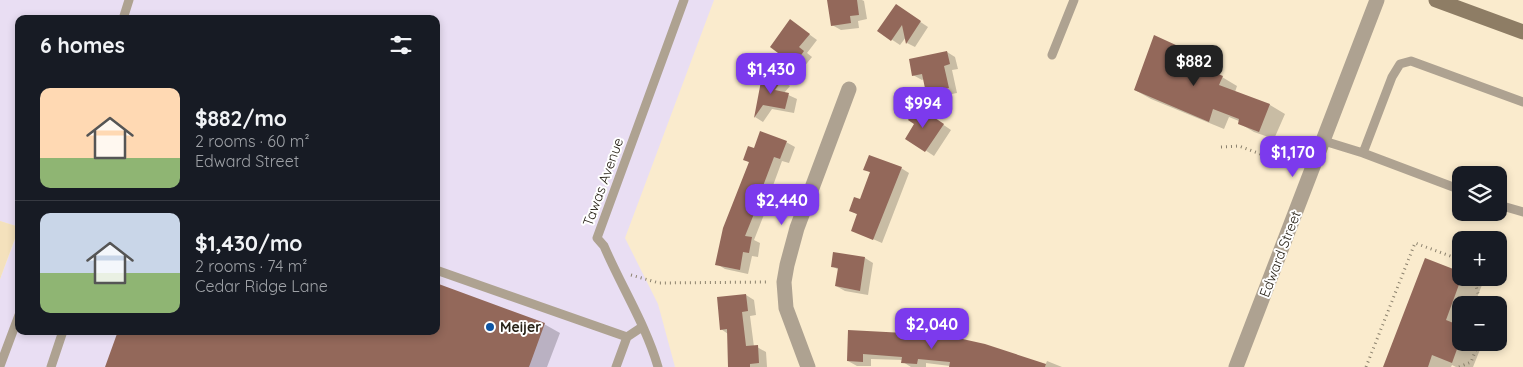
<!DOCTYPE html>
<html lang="en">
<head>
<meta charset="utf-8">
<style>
  body { margin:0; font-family:Quicksand,sans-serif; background:#242831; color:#f1f3f6; height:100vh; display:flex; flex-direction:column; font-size:19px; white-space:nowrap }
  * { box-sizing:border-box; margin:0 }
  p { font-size:16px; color:#9ea1a6 }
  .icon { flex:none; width:28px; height:28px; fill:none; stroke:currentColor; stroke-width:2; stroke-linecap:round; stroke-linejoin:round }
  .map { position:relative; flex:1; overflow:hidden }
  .sheet { position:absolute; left:15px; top:15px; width:425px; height:320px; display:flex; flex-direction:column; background:#171b24; border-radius:10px; box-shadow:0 2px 8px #0003 }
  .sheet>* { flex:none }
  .fabs { position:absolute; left:1452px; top:166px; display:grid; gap:10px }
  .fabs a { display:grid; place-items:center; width:55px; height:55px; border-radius:10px; background:#171b24; box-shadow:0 2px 8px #0003; font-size:25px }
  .price { position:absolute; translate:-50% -42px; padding:0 11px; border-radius:10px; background:#7c3aed; color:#fff; font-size:16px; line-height:32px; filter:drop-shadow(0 1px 2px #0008) }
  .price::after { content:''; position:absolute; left:50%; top:30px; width:15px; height:11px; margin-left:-8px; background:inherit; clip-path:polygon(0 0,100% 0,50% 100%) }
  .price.current { background:#222; color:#fff }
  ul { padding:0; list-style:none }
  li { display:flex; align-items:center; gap:15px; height:125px; padding:0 25px }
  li+li { border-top:1px solid #363941 }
  li span { display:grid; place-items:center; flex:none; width:140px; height:100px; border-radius:10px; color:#555 }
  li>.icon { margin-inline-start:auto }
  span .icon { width:60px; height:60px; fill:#fffc; stroke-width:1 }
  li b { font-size:21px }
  h2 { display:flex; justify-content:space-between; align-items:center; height:60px; padding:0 25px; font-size:21px }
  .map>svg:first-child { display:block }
  .commercial { fill:#e9def3 }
  .built { fill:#f4e1bc }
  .shadow { fill:#0003 }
  .building { fill:#93685a }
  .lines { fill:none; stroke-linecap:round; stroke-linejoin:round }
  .path { stroke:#8b816d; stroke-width:3; stroke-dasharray:1 4; stroke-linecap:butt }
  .lane { stroke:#aea291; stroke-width:9 }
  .street { stroke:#aea291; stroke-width:15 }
  .secondary { stroke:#8e7d65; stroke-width:15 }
  .poi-dot { fill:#0d55a4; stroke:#fff; stroke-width:2 }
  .labels { text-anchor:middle; stroke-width:4; stroke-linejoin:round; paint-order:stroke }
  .street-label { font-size:14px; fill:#282217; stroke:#fff }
  .poi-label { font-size:14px; font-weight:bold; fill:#282217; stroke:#fff; text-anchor:start }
</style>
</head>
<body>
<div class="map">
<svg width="1523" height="367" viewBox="0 0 1523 367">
  <rect width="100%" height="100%" fill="#faebcd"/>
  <path class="commercial" d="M0 0H714L625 238 658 304 675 367H0V279L19 229V331H436V19H19V227L0 221Z"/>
  <path class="built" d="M0 221 19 227 0 279Z"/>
  <path class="shadow" d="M829 0H862L864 1 867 19 858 21 859 28 841 30 832 25Z
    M904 11 928 27 915 47 907 43 906 37 900 45 879 31Z
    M791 21 817 40 807 53 812 57 803 68 795 64Z
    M947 52 955 57 958 69 952 70 957 93 936 97 927 92 924 79 922 80 913 75Z
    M1188 52 1203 60 1200 68 1222 77 1237 86 1235 92 1270 105 1285 114 1274 139 1254 132 1239 123V121L1229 117 1224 129 1151 99 1135 90Z
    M763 77 782 81 790 86 784 93 797 99 794 113 772 109 763 122 755 117Z
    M926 113 951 130 934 156 907 138Z
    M786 142 795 147 789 163 782 161 771 191 779 195 773 210 767 207 754 240 760 243 758 257 752 256 748 274 725 269 717 264 750 163 744 159 755 149Z
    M901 168 909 173 882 243 852 230 858 215 850 210 861 201 871 173 865 169Z
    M865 258 873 263 868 295 845 291 836 286 839 270 832 266Z
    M1425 260 1461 273V278H1469L1482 285 1474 305H1461V342H1483L1473 367H1456L1452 365 1451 367H1385Z
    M746 295 754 300 756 315 750 316 754 347H757L766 352 767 367H730L728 334 721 329Z
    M544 324 560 333 547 367H107L436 331Z
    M920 329 929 334 1045 366 1047 361 1062 367H950V366L926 363V367H911L903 362V360L871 359V366H857L848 361 905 334Z"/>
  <path class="building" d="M827 0H857L859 15 850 16 851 23 831 26Z
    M896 4 921 21 906 44 902 25 891 41 877 31Z
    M790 19 810 34 799 47 804 51 794 65 770 47Z
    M1154 35 1189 51 1185 60 1223 76 1219 85 1270 104 1259 132 1238 124 1239 119 1213 109 1209 122 1134 90Z
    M947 51 950 64 944 66 949 88 926 93 922 74 912 76 909 59Z
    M762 76 782 80 775 90 789 93 785 109 763 105 754 118Z
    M917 106 944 124 925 152 905 139 914 124 908 120Z
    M760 131 787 141 780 159 774 157 763 186 771 189 764 206 758 204 745 236 752 237 749 253 743 252 740 270 715 265 723 228 749 162 743 160 748 146 754 148Z
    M869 155 902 167 873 240 851 231 857 214 849 211 854 197 860 199 870 172 863 170Z
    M833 252 865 257 860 291 835 286 838 268 831 267Z
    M1425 258 1461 272V279L1446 320 1461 326V338L1452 363 1432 355 1428 367H1383Z
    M436 283 545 323 529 367H105L118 331H436Z
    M746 294 748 311 742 312 746 346 758 345 759 363 750 364V367H728L727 329 720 330 717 297Z
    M907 327 921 328 920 333 949 336 985 344 1046 364 1045 367H949L950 362 918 359 917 364 901 363 902 357 863 354V362L847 361 848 330 905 333Z"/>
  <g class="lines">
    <path class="path" d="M1221 147 1239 146 1293 166
      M631 275 659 283 769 282
      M1474 278 1481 305
      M1366 367 1415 243 1461 260
      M1459 367 1471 362 1479 342"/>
    <path class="lane" d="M123 19 129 0
      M1052 55 1074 0
      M1324 141 1363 153 1461 190
      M1363 153 1392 77 1400 64 1411 61 1523 102
      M1499 205 1523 212
      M436 270 627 337 642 327
      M0 366 19 315
      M51 367 63 331
      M616 367 627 337
      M658 367C646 325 621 286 604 246L597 238 684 0"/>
    <path class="street" d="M808 367 786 308 784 282 787 265 797 228 849 89
      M1236 367 1377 0"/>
    <path class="secondary" d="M1436 0 1523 32"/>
  </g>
  <circle class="poi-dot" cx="490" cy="327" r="5"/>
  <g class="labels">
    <g class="street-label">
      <text transform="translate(603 182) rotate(-70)" y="5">Tawas Avenue</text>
      <text transform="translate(1280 254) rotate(-69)" y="5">Edward Street</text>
    </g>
    <g class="poi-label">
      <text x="500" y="332">Meijer</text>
    </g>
  </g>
</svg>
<div class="fabs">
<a><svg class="icon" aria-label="layers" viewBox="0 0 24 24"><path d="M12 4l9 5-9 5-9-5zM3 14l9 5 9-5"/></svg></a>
<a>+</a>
<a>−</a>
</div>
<b class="price current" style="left:1194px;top:87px">$882</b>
<b class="price" style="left:771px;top:95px">$1,430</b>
<b class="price" style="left:923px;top:129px">$994</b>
<b class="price" style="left:1293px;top:178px">$1,170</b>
<b class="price" style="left:782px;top:226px">$2,440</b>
<b class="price" style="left:932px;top:350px">$2,040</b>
<section class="sheet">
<h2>6 homes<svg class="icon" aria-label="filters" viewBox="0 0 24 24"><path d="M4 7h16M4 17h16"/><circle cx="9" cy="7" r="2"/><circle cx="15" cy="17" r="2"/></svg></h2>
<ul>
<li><span style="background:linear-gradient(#ffd9b3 70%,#8fb573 0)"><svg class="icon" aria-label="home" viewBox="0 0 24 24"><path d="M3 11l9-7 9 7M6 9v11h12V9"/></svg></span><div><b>$882/mo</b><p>2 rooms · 60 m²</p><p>Edward Street</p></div></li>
<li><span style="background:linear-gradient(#c9d6e8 60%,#8fb573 0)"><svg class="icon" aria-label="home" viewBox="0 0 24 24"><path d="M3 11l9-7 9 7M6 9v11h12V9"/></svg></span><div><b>$1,430/mo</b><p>2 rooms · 74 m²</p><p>Cedar Ridge Lane</p></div></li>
</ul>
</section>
</div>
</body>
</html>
